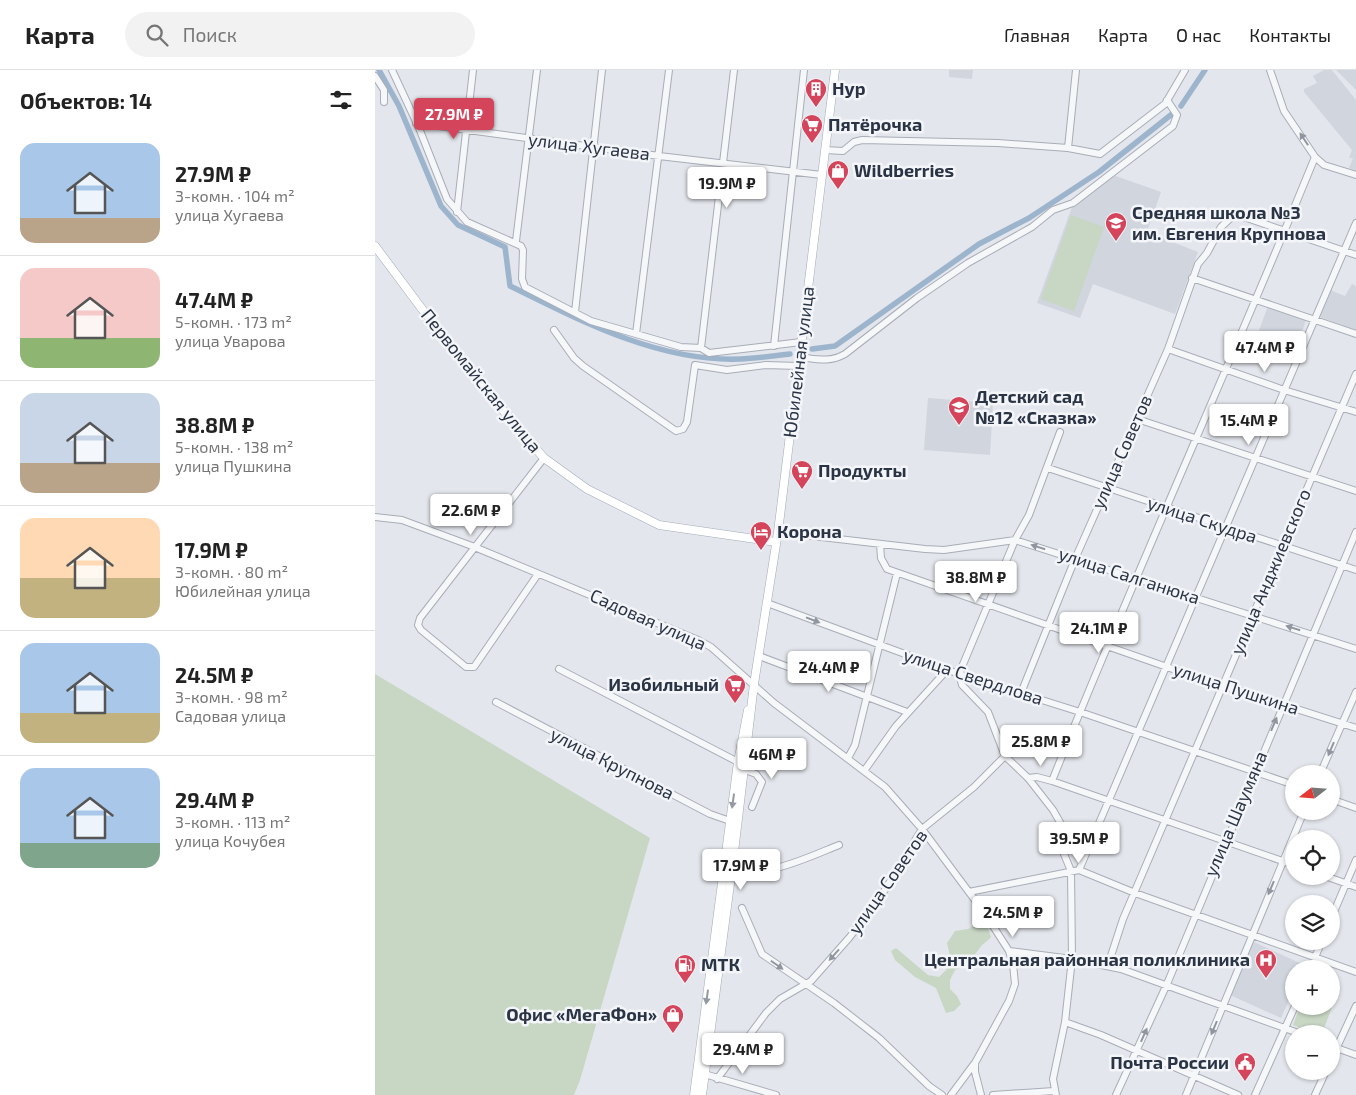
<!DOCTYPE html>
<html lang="ru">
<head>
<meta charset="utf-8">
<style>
  body { margin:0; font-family:"Exo 2",sans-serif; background:#f2f2f2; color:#222; height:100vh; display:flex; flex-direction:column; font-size:19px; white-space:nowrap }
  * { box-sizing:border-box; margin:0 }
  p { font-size:16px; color:#767676 }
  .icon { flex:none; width:28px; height:28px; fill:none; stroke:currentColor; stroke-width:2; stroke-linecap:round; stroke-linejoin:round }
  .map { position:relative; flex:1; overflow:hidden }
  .side { display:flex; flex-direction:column; background:#fff; width:375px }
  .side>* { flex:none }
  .needle { width:32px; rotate:253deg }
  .controls { position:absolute; left:910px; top:695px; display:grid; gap:10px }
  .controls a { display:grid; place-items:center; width:55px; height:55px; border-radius:50%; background:#fff; box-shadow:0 1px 4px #0004; font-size:25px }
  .price { position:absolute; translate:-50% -42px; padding:0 11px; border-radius:5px; background:#fff; color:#222; font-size:16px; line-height:32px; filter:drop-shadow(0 1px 2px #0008) }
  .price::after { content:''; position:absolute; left:50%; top:30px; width:15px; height:11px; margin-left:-8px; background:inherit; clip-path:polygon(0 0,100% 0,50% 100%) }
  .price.current { background:#d4445b; color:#fff }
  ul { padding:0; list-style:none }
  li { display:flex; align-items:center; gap:15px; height:125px; padding:0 20px }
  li+li { border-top:1px solid #e0e0e0 }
  li span { display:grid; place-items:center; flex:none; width:140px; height:100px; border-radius:15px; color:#555 }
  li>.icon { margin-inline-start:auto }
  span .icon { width:60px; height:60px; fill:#fffc; stroke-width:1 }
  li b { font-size:21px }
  h2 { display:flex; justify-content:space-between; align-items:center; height:60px; padding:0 20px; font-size:21px }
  header { display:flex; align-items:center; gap:30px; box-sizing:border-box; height:70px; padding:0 25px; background:#fff; border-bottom:1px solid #e0e0e0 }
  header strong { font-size:24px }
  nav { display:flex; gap:28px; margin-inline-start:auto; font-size:18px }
  .search { width:350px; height:45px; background:#f2f2f2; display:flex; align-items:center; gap:12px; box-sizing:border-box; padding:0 18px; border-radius:28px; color:#767676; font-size:19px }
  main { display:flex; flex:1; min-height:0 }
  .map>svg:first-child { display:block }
  .built { fill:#d1d5de }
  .green { fill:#c8d6c4 }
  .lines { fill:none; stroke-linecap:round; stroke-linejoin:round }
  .canal { stroke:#9db4cd; stroke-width:5.5 }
  .minor-casing { stroke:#a8adb7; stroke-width:8 }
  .major-casing { stroke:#a2abb8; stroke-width:9 }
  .minor { stroke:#f6f7f9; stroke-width:6 }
  .major { stroke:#fff; stroke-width:8 }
  .oneway { fill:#90969f }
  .oneway2 { fill:#949aa2 }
  .labels { text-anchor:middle; stroke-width:5; stroke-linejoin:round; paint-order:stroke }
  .poi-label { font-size:18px; font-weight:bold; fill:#2a3445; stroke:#f3f5f9; text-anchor:start }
  .street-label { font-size:18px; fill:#2a3445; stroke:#f3f5f9 }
</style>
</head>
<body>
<header>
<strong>Карта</strong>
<div class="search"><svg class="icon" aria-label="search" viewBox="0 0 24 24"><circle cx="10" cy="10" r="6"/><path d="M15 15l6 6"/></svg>Поиск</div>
<nav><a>Главная</a><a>Карта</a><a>О нас</a><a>Контакты</a></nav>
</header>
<main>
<section class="side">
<h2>Объектов: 14<svg class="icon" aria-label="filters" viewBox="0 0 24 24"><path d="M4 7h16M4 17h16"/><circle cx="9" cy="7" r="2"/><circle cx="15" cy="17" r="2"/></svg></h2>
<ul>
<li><span style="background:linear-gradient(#a9c7e8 75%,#b9a48a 0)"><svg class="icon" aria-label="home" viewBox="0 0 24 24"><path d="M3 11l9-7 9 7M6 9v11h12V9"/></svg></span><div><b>27.9M ₽</b><p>3-комн. · 104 m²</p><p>улица Хугаева</p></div></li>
<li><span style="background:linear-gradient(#f6c9c9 70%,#8fb573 0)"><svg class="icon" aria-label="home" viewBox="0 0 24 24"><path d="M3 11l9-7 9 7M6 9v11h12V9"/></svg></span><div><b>47.4M ₽</b><p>5-комн. · 173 m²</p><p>улица Уварова</p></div></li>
<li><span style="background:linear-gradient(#c9d6e8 70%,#b9a48a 0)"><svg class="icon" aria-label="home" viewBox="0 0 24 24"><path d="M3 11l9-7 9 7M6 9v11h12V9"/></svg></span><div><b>38.8M ₽</b><p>5-комн. · 138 m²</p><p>улица Пушкина</p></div></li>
<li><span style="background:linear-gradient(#ffd9b3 60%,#c2b280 0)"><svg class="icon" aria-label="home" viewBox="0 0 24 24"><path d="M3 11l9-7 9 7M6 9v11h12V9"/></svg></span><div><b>17.9M ₽</b><p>3-комн. · 80 m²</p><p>Юбилейная улица</p></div></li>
<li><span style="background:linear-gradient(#a9c7e8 70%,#c2b280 0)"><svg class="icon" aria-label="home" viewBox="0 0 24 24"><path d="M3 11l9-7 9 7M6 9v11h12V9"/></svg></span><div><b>24.5M ₽</b><p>3-комн. · 98 m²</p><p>Садовая улица</p></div></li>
<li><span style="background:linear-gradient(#a9c7e8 75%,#7fa58c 0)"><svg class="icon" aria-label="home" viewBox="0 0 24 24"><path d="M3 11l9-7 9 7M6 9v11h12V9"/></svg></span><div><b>29.4M ₽</b><p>3-комн. · 113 m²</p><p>улица Кочубея</p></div></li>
</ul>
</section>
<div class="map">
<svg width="981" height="1025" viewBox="0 0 981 1025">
  <rect width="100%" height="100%" fill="#e3e6ec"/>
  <path class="built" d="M574 0H598L597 9 574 7Z
    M949 0H957L981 30V101L974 98 978 88H974L977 80 929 22V19L942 13 938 6Z
    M961 0H981V21V20Z
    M738 105 786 122 772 162 823 182 800 244 718 214 705 248 662 233 697 137Z
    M977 214 981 216V260L945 247 955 220 970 226Z
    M893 236 931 250 917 291 878 277Z
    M553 328 618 333 615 385 549 380Z
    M879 872 929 895 928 899H919V919L906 948 855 925Z"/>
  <path class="green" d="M696 145 729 157 699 241 666 229Z
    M0 604 275 768 205 1010 199 1025H0Z
    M604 853 612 856 616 867C614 870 610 872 607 875 599 886 593 894 580 900L575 910V919L582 926 586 934 579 941 571 943 561 918 540 907 520 890 516 881 521 878 553 905 564 907 577 894 572 873 580 861 593 859Z
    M925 936 957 937 947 964H939L918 955Z"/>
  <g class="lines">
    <path class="canal" d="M4 0 24 36 66 136 83 155 130 177 135 216C206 251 284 292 365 289 382 288 398 286 415 284
      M806 36 830 0
      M437 279 460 276 604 174 654 148 724 102 797 44"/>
    <g class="minor-casing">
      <path id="minor" d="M17 0 44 58 72 129 92 152 146 176 148 180 147 209 150 217 216 251 306 277 326 278 334 283 426 272
        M895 0 909 41 940 87 949 95 981 105
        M0 6 9 20V32
        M41 53 284 86 447 105
        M693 78 701 0
        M450 80 468 81 479 72 487 70 623 73 693 78 725 84 790 34 810 0
        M82 142 98 0
        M141 171 162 0
        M817 208 981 264
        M200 242 227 0
        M179 260 199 288 208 296 301 361 308 359 312 352 320 295 352 300 391 295 423 296
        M261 264 294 0
        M399 276 429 0
        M326 278 359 0
        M793 279 909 320 981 342
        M424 287C442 289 454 293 470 284L542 228 593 193 657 157 678 140 698 133 798 56 802 45 792 30
        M762 349 981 421
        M673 398 981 500
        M0 447 27 450 97 476 323 570 336 577 399 633 510 717 547 759 611 845 634 881 638 894 640 914 634 931 600 993V1002L606 1025
        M403 462 550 479 569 480 640 470 981 579
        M505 474 506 488 512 499 812 604 981 658
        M163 504 99 597H91L46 560 43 555 45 548 169 388
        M392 533 584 604 705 642 919 715
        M384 586 532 642
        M184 599 363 692
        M646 623 700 489 793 279 823 194 832 183 846 157 860 144 981 185
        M121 632 335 744 355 751
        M473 688 480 675 522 503
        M370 700 381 704 387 712 377 737
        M489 701 521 656 572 600
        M945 704 981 622
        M653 708 662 707 677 711 919 795
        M677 711C761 501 855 296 940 87
        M956 729 981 738
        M357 799C387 810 436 786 464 775
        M704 800 981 153
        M950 806 981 817
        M594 822 704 800 760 823 981 902
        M367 838 387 884 459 933 504 968 554 1016 567 1025
        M956 849 981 790
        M634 881 697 889 746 899 926 964
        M733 895 748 849 981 304
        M935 899 947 871
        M690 952 726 965 863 1025
        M956 976 981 985
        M956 990 981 936
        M326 1003 401 1025
        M342 1009 391 943 405 929 436 911 474 868 503 831 547 759 599 717 630 686
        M576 1025 599 994
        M618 1025 679 1021
        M681 1025 678 1009 690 952 697 889 696 801 689 784 688 763 686 754 678 740 653 708 630 686 613 642 587 615 584 604 640 470 654 445 685 362
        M741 1025 792 914 981 462
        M811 1025 929 741
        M880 1025 920 936
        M940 1025 951 1001"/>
    </g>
    <g class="major-casing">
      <path id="major" d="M0 176 47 239 140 355 169 388 212 419 284 455 401 472
        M319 1025 363 692 373 640
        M327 1025 357 799 379 614 403 462 460 0"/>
    </g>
    <use href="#minor" class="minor"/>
    <use href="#major" class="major"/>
  </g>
  <defs><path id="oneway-solid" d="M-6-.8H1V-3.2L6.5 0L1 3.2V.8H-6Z" transform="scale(1.25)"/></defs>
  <g class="oneway">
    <use href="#oneway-solid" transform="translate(929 69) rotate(-123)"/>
    <use href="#oneway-solid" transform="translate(663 477) rotate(-163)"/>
    <use href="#oneway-solid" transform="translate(438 550) rotate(21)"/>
    <use href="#oneway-solid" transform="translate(918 558) rotate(-163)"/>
    <use href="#oneway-solid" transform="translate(899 654) rotate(-67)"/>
    <use href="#oneway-solid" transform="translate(956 679) rotate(113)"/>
    <use href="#oneway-solid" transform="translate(896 818) rotate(113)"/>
    <use href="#oneway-solid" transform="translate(459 885) rotate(132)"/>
    <use href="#oneway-solid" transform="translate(402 895) rotate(35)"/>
    <use href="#oneway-solid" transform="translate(839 958) rotate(113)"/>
    <use href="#oneway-solid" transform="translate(769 965) rotate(-66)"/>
  </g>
  <g class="oneway2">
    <use href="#oneway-solid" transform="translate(358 731) rotate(98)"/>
    <use href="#oneway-solid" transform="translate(332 927) rotate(98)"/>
  </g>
  <defs>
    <g id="building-pin" transform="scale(1.125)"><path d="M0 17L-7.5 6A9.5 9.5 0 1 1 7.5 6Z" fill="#d4445b" stroke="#f3f5f9"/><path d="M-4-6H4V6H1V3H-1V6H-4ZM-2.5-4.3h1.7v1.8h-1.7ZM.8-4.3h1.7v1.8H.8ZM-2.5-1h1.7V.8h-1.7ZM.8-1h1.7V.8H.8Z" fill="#fff"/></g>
    <g id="supermarket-pin" transform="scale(1.125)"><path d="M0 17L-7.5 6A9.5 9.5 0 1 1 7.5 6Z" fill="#d4445b" stroke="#f3f5f9"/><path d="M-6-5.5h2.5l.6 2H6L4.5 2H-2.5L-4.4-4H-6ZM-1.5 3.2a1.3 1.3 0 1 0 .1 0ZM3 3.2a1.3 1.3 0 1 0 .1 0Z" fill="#fff"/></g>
    <g id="shop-pin" transform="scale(1.125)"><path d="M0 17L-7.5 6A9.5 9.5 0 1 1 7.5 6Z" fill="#d4445b" stroke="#f3f5f9"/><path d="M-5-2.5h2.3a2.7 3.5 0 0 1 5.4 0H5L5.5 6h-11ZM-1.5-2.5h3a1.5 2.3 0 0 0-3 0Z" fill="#fff"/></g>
    <g id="school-pin" transform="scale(1.125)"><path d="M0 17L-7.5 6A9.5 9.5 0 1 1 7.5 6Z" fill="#d4445b" stroke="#f3f5f9"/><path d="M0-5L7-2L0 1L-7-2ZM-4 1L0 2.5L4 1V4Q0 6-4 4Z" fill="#fff"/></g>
    <g id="hotel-pin" transform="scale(1.125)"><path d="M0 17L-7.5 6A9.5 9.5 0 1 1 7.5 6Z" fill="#d4445b" stroke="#f3f5f9"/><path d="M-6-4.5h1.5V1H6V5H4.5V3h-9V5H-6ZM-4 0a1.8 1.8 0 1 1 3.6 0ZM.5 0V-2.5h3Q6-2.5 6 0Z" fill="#fff"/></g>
    <g id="hospital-pin" transform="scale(1.125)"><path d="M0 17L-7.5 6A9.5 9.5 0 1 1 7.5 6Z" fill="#d4445b" stroke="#f3f5f9"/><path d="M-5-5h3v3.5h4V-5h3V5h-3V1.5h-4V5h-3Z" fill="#fff"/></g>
    <g id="fuel-pin" transform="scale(1.125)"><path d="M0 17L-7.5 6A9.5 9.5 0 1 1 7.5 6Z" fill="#d4445b" stroke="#f3f5f9"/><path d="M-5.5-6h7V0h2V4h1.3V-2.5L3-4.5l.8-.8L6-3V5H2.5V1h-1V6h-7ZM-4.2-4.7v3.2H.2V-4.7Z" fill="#fff"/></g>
    <g id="civic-pin" transform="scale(1.125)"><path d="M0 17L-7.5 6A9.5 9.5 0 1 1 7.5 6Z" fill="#d4445b" stroke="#f3f5f9"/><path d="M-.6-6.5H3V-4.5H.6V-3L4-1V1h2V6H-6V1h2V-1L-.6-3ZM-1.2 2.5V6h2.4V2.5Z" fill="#fff"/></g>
  </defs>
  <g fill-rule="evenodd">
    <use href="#building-pin" x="441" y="19"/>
    <use href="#supermarket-pin" x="437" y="55"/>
    <use href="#shop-pin" x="463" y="101"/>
    <use href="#school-pin" x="741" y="153"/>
    <use href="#school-pin" x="584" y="337"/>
    <use href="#supermarket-pin" x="427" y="401"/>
    <use href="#hotel-pin" x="386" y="462"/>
    <use href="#supermarket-pin" x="360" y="615"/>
    <use href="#hospital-pin" x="891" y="890"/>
    <use href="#fuel-pin" x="310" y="895"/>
    <use href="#shop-pin" x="298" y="945"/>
    <use href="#civic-pin" x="870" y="993"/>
  </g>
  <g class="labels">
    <g class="poi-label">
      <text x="457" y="25">Нур</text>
      <text x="453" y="61">Пятёрочка</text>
      <text x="479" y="107">Wildberries</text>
      <text x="757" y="149">Средняя школа №3<tspan x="757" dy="21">им. Евгения Крупнова</tspan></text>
      <text x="600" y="333">Детский сад<tspan x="600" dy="21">№12 «Сказка»</tspan></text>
      <text x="443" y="407">Продукты</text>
      <text x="402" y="468">Корона</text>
      <text x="344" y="621" text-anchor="end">Изобильный</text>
      <text x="875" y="896" text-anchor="end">Центральная районная поликлиника</text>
      <text x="326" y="901">МТК</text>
      <text x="282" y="951" text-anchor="end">Офис «МегаФон»</text>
      <text x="854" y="999" text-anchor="end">Почта России</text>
    </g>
    <g class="street-label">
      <text transform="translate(214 77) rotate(7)" y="6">улица Хугаева</text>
      <text transform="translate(424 292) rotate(-83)" y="6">Юбилейная улица</text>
      <text transform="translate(106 311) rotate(51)" y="6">Первомайская улица</text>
      <text transform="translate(747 382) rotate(-66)" y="6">улица Советов</text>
      <text transform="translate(827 450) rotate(18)" y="6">улица Скудра</text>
      <text transform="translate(896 502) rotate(-67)" y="6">улица Анджиевского</text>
      <text transform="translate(754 506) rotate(18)" y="6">улица Салганюка</text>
      <text transform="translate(273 550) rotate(24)" y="6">Садовая улица</text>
      <text transform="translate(598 607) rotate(18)" y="6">улица Свердлова</text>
      <text transform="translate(861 619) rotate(18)" y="6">улица Пушкина</text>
      <text transform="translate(237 694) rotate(27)" y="6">улица Крупнова</text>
      <text transform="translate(861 744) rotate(-67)" y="6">улица Шаумяна</text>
      <text transform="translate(513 812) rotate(-55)" y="6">улица Советов</text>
    </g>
  </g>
</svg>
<div class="controls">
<a><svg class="needle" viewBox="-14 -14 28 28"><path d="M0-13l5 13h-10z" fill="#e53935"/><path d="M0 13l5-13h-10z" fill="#767676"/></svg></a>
<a><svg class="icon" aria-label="locate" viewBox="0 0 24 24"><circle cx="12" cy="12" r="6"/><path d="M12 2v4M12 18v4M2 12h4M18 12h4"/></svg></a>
<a><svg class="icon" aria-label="layers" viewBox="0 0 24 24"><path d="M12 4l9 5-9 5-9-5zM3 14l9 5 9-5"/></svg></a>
<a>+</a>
<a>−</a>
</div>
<b class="price current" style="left:79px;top:70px">27.9M ₽</b>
<b class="price" style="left:352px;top:139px">19.9M ₽</b>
<b class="price" style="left:890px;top:303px">47.4M ₽</b>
<b class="price" style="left:874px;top:376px">15.4M ₽</b>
<b class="price" style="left:96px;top:466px">22.6M ₽</b>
<b class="price" style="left:601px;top:533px">38.8M ₽</b>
<b class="price" style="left:724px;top:584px">24.1M ₽</b>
<b class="price" style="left:454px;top:623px">24.4M ₽</b>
<b class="price" style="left:666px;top:697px">25.8M ₽</b>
<b class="price" style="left:397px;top:710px">46M ₽</b>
<b class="price" style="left:704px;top:794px">39.5M ₽</b>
<b class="price" style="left:366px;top:821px">17.9M ₽</b>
<b class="price" style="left:638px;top:868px">24.5M ₽</b>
<b class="price" style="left:368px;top:1005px">29.4M ₽</b>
</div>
</main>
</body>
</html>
